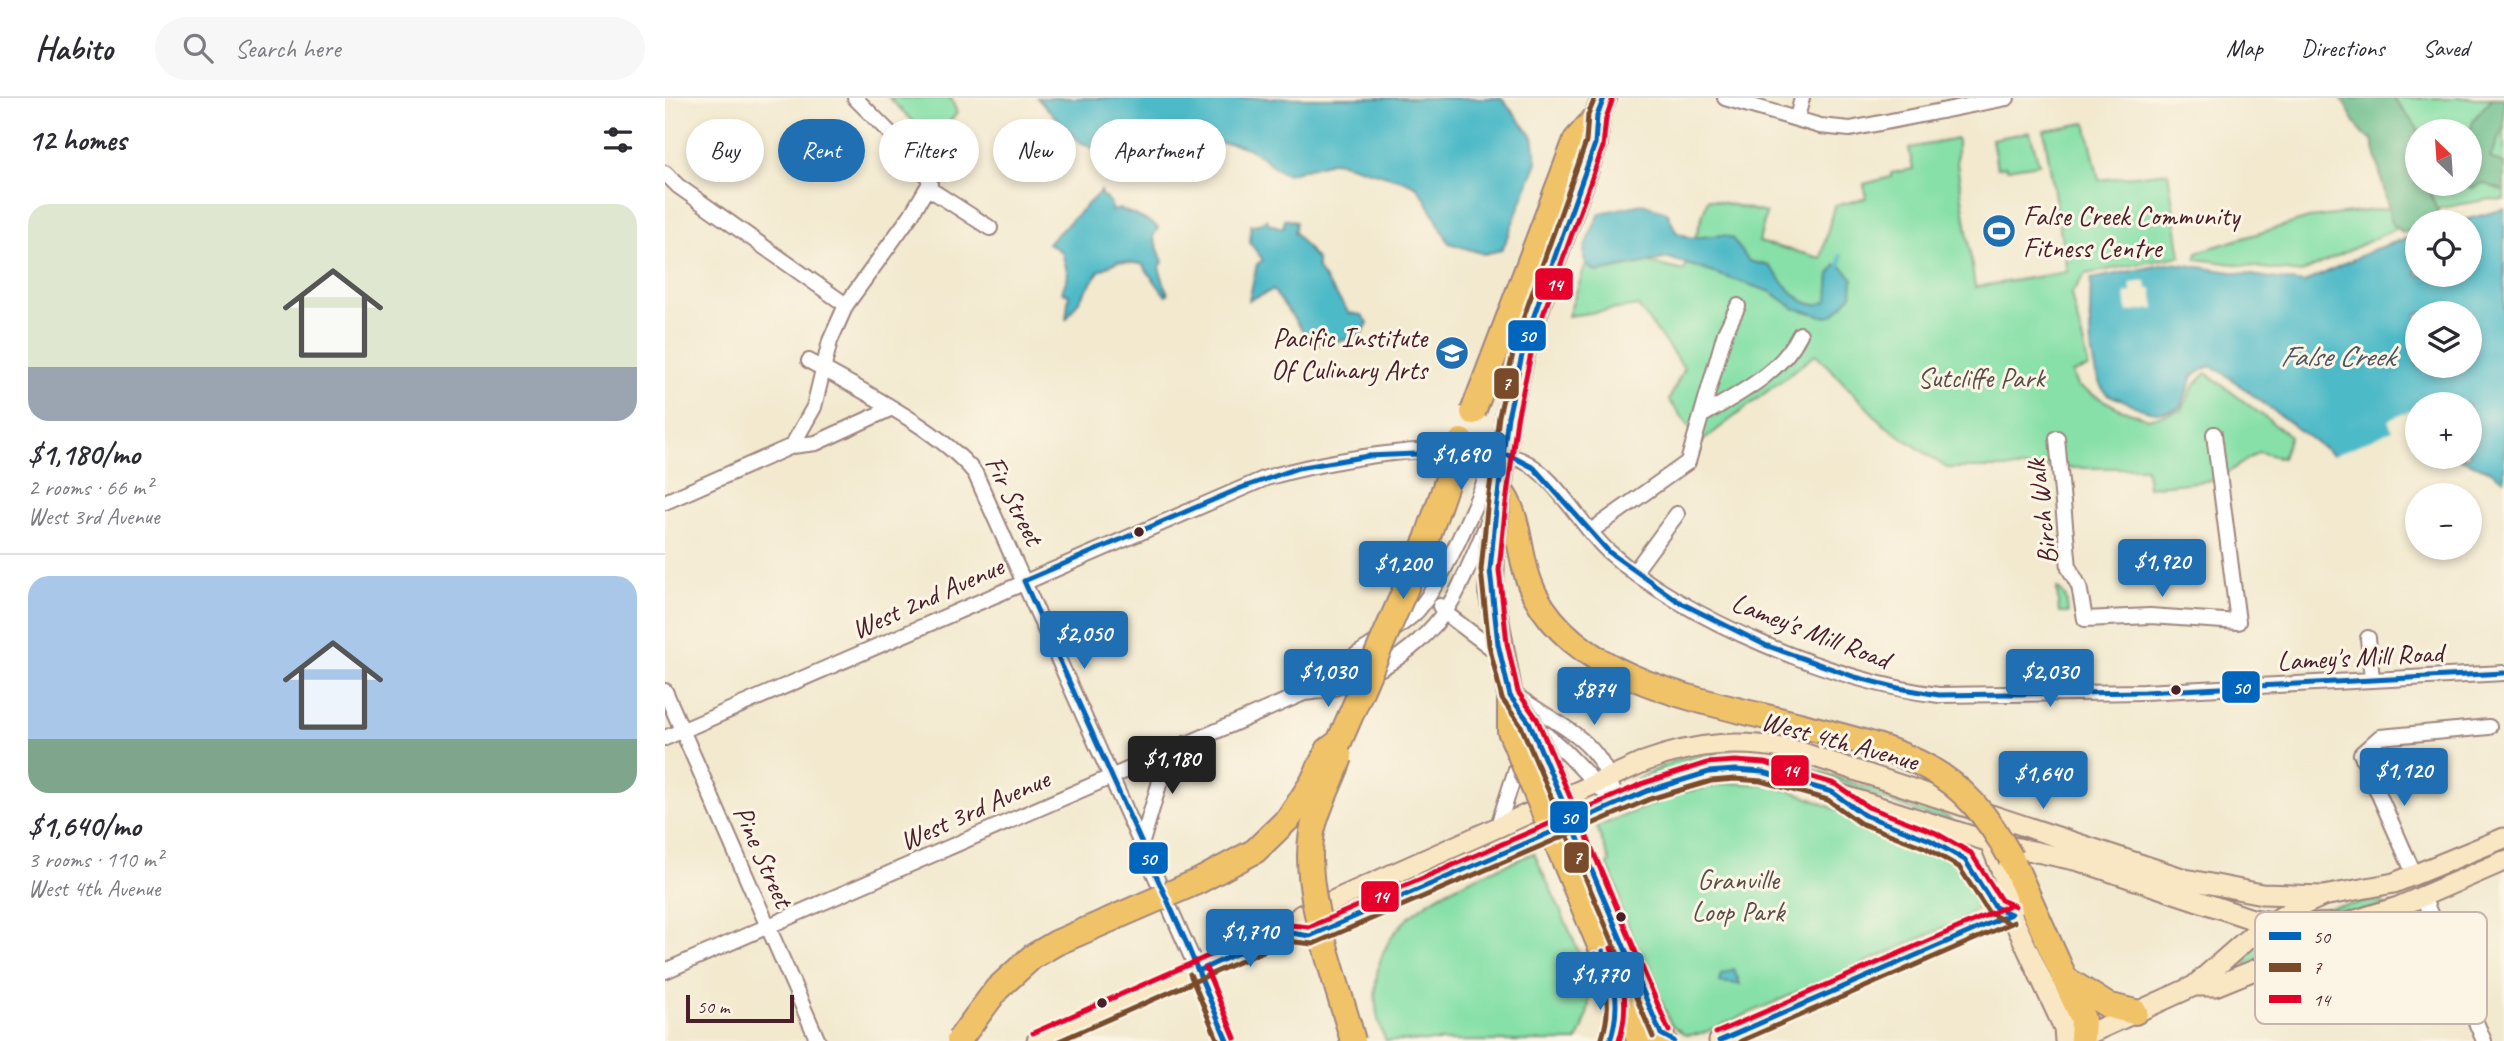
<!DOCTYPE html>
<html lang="en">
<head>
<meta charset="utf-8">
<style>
  body { margin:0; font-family:Caveat,sans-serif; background:#f7f7f7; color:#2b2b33; height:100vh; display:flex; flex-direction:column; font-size:26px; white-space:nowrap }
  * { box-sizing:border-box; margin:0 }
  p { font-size:23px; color:#7c7c81 }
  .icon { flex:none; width:38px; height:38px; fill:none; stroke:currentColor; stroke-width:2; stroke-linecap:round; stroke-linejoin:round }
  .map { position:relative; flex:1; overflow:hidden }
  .side { display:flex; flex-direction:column; background:#fff; width:665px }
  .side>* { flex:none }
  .guide { position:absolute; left:21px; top:21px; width:665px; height:63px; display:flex; gap:14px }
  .needle { width:46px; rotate:335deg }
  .tools { position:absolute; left:1740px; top:21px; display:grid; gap:14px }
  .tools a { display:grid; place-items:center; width:77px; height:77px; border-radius:50%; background:#fff; box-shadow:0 4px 10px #0003; font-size:35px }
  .scale { position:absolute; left:21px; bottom:18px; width:108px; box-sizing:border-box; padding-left:7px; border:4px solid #4a1f2b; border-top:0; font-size:19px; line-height:24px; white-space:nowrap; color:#4a1f2b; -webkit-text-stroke:5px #fcf5e5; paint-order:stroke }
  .price { position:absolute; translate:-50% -60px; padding:0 16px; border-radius:7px; background:#1f6fb2; color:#fff; font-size:23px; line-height:46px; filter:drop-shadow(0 2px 4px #0008) }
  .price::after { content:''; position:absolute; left:50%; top:42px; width:21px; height:16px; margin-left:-10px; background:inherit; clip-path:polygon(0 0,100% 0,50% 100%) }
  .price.current { background:#222; color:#fff }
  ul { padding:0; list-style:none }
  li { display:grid; align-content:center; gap:14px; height:371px; padding:0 28px }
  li+li { border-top:2px solid #e1e1e2 }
  li span { display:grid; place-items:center; height:217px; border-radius:21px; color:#555 }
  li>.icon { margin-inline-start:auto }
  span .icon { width:126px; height:126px; fill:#fffc; stroke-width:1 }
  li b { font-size:30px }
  h2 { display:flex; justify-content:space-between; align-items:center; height:84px; padding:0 28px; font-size:30px }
  .pill { padding:0 24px; border-radius:32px; background:#fff; box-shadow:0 4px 10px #0003; font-size:24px; line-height:63px }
  .pill.current { background:#1f6fb2; color:#fff }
  header { display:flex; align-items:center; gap:42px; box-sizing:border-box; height:98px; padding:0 35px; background:#fff; border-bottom:2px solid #e1e1e2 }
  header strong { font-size:33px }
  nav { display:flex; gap:38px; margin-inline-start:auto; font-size:24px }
  .search { width:490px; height:63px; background:#f7f7f7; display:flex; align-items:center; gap:18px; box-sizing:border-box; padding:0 24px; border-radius:38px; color:#7c7c81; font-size:26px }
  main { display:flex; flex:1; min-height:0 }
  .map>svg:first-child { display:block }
  .green { fill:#86e0a7; stroke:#688069; stroke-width:2; fill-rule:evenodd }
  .forest { fill:#6cbe8c; stroke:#5b6e5c; stroke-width:2 }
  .water { fill:#4dbac7; stroke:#4c6c79; stroke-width:2; fill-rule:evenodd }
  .pier { fill:#f2e9cf }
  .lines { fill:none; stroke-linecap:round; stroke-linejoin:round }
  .stream { stroke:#4dbac7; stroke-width:4.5 }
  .street-casing { stroke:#9e847d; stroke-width:18 }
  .secondary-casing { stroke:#9e847d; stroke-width:23 }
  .highway-casing { stroke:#9e847d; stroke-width:28 }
  .street { stroke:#fff; stroke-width:14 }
  .secondary { stroke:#f9e7c3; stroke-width:19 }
  .highway { stroke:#f1c369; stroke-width:24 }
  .highway-bridge-casing { stroke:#9e847d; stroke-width:28; stroke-linecap:butt }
  .highway-bridge { stroke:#f1c369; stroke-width:24 }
  .bus-1-casing { stroke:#fcf5e5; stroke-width:10 }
  .bus-2-casing { stroke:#fcf5e5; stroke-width:10 }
  .bus-3-casing { stroke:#fcf5e5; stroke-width:10 }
  .bus-1 { stroke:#0065bd; stroke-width:5 }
  .bus-2 { stroke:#7a4b2a; stroke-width:5 }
  .bus-3 { stroke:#e4002b; stroke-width:5 }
  .bus-dot { fill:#4a1f2b; stroke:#fcf5e5; stroke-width:2.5 }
  .labels { text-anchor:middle; stroke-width:6; stroke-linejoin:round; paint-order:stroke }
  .poi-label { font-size:28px; fill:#4a1f2b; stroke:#fcf5e5; text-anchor:start }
  .park-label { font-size:28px; fill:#594f4a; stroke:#fcf5e5 }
  .street-label { font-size:28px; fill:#4a1f2b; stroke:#fcf5e5 }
  .water-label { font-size:30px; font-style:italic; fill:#4b5562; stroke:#fcf5e5 }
  .key { fill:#fcf5e5; stroke:#c7b5ad; stroke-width:2 }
  .key-label { font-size:19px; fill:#4a1f2b }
  .line-badge { stroke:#fcf5e5; stroke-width:2.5 }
  .badge-label { font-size:19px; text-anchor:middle; font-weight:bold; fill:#fff }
</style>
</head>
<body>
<header>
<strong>Habito</strong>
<div class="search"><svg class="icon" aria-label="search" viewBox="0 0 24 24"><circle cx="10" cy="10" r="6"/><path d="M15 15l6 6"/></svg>Search here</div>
<nav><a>Map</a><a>Directions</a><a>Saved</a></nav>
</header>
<main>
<section class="side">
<h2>12 homes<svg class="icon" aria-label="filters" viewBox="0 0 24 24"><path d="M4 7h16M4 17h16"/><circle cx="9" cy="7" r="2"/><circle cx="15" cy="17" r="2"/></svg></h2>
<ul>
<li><span style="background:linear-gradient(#dfe7d0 75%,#9aa5b1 0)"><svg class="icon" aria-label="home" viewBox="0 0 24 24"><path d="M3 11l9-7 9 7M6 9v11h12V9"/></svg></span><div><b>$1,180/mo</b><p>2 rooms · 66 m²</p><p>West 3rd Avenue</p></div></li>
<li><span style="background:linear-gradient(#a9c7e8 75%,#7fa58c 0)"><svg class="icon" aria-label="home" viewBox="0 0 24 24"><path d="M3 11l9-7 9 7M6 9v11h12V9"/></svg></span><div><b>$1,640/mo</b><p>3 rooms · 110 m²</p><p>West 4th Avenue</p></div></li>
</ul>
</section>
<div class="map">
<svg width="1839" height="943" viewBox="0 0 1839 943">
  <rect width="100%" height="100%" fill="#fcf5e5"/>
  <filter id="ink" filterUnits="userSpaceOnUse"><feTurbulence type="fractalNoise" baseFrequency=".0143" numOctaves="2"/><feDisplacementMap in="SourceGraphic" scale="14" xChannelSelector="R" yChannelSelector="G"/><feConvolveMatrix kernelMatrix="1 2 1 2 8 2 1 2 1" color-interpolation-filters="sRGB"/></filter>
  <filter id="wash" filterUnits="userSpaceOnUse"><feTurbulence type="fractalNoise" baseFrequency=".00686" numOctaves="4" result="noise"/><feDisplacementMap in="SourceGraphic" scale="28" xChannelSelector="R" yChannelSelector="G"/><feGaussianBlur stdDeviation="1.57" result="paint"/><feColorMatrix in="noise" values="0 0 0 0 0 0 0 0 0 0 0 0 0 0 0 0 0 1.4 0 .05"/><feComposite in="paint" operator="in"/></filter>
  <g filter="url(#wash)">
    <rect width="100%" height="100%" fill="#f2e9cf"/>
    <path class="green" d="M224 0H286L292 15 268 43Z
      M1720 0H1839V102L1826 101 1775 110 1636 175 1531 161 1532 154 1644 120 1727 110ZM1752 33H1804V86H1752Z
      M1421 25 1434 82 1503 74 1516 158 1420 176 1406 196C1411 222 1420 244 1423 270L1407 275 1412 288 1453 310 1483 321 1517 312 1528 289 1541 275 1625 338 1617 360 1594 354 1551 382 1483 389 1481 370H1282L1218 326 1151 256 1036 344 1004 302 1019 270 973 208 903 218 926 151 1019 173 1043 101 1101 115 1094 144 1156 160 1169 108 1201 100 1199 86 1226 79V75L1248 71 1244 50 1292 41V65L1310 189 1402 174 1379 32Z
      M1365 34 1374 66 1342 71 1341 68 1332 70 1327 41Z
      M1392 490C1402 496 1402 504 1403 515H1394Z
      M1068 653 1120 662 1270 712 1292 725C1229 713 1161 669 1099 663 1073 660 1045 662 1020 669 1000 675 984 685 964 685L1013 661Z
      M1068 685 1103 687 1132 695 1276 755 1302 775 1314 799 1311 811 1295 823 1185 871C1180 881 1160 890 1149 887L1036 936 1020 937 1006 926 955 810V796L942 766 945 764 932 729 1013 695Z
      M869 755C884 791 919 855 924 891 926 908 920 928 912 943H721C712 925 709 905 711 885 716 806 808 782 869 755Z
      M1718 802 1719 807 1679 817H1630L1645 812Z
      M1602 834 1654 836 1546 880Z"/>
    <path class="forest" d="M1676 0H1728L1755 33H1752V86H1762L1775 120 1770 124H1752V131L1738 135 1727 126 1707 41 1697 36Z
      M1827 0H1839V29L1825 60 1839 66V93L1818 85 1807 90 1794 86H1804V36L1809 21Z"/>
    <path class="water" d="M372 0H836L868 39 872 64 837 152 819 156 784 145 761 102 752 89 740 83 670 63 621 76C609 71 601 61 590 54 569 40 532 44 512 57 499 65 496 74 481 76L415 44Z
      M436 93V97L446 105V113L455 111C465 115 487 123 493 130L488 138 498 164 494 170 503 196 500 197 477 166 453 163 434 173 401 222 404 196 397 194 403 177 397 154 383 145Z
      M977 106 1002 114 1011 134 1026 140 1058 137 1067 140 1084 163 1104 168C1117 180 1139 220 1163 202L1165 176 1171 167 1177 168 1188 181 1187 197 1168 217 1161 219 1129 210 1106 194 1004 160 933 174C904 164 928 133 935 115Z
      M1839 111V382L1824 372 1790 359H1804V306H1752V334C1723 334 1697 363 1669 358L1557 274 1545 268 1528 278 1516 309C1495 318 1479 314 1460 303 1453 300 1445 299 1440 294 1421 270 1425 211 1426 181L1507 165 1639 185 1710 151 1752 137V177H1804V124H1792ZM1752 215H1804V268H1752Z
      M602 121 604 126 618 130 620 121 631 124 629 134 652 162V170L684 215 697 217 703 225 695 239 653 247 646 244 608 192 584 202 592 166 598 162 585 145 586 127 595 126Z
      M1069 871 1075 886 1054 884 1056 876Z"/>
    <path class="pier" d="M1481 183 1482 191H1487L1490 211 1462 214 1460 195 1466 194 1465 185Z
      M1752 310V338H1739L1681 363 1665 359 1727 332 1723 322Z"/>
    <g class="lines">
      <path class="stream" d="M1175 167 1176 158"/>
    </g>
  </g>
  <g filter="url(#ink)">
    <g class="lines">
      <g class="street-casing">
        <path id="street" d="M1060 0 1155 28 1185 31 1342 0
          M1132 20 1137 0
          M0 75 13 88 181 207
          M263 90 325 130
          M144 263C194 291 274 331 310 375L533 873
          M1038 317C1075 295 1116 275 1135 236
          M1392 340 1404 470 1414 488 1420 521 1485 518 1573 524 1549 336
          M127 348 149 309 165 243 181 207 246 117 265 85 259 69 190 0
          M0 404 127 348 151 345 225 311
          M926 433 1023 364 1060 235 1073 208
          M970 473 1012 416
          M775 508 779 514 837 558
          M1703 540 1707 581
          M0 593 153 943
          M639 595C672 565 714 546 748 517 774 494 818 391 830 355
          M852 598C899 632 939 641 951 705
          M870 629C902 650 922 680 951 705
          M0 640 601 380C661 362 798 337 856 362 890 376 916 429 943 453 1017 521 1175 586 1274 597L1479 594 1839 575
          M832 731 854 662
          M477 744 496 680 522 645
          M1750 778 1696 656 1715 639 1824 629
          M1758 799 1819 943
          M0 873 639 595C698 590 760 551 789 499 802 475 812 449 823 424
          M945 943 951 925 953 901"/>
      </g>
      <g class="secondary-casing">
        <path id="secondary" d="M1225 727C1248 736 1282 744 1300 762 1319 782 1319 803 1346 816
          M1322 737 1348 802 1346 816 1399 930 1400 943
          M620 834 645 838 982 693 1044 674 1070 672 1126 681 1325 744 1414 763 1587 821 1628 827 1681 825
          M533 873 562 943
          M1529 888H1550L1656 845 1681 825 1733 809 1839 763
          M372 943 620 834 636 817 981 663C1033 644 1078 641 1132 653L1520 781 1597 796 1658 798
          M1054 943 1346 816
          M1408 943 1529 888 1587 837 1627 812 1658 798 1729 785 1839 740"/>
      </g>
      <g class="highway-casing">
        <path id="highway" d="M843 319 861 240 930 46 932 18 939 0
          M835 392C857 418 852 463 870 497 918 588 1051 605 1142 629
          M826 493 827 452
          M1346 760 1418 921 1417 939
          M926 773 999 943
          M907 781 975 943
          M1399 880 1442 907 1470 914"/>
      </g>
      <use href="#street" class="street"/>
      <use href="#secondary" class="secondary"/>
      <use href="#highway" class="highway"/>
      <g class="highway-bridge-casing">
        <path id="highway-bridge" d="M808 314 911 42 932 18
          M827 452 843 319
          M826 493 845 598V633L907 781
          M845 598 864 624 926 773
          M1142 629C1239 654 1295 666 1346 760
          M675 659C667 683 652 709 647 734 636 795 672 882 688 943
          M294 942 332 891 367 859 391 845 534 783 590 753 625 719 647 685 663 652 674 644 762 441 796 343"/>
      </g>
      <use href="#highway-bridge" class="highway-bridge"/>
      <g class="bus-1-casing">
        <path id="bus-1" d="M939 0 932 18 930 46 861 240 843 319 831 412 825 472 833 546 845 598 864 624 996 936 1009 943
          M359 483 576 390 633 370 703 358 821 353 846 358 869 370 944 454 1014 504 1100 547 1190 579 1233 590 1274 597 1479 594 1839 575
          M359 483 521 844 562 943
          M938 853C951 885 956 909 945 943
          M533 873 620 834 645 838 982 693 1044 674 1070 672 1098 674 1167 694 1199 717 1265 742 1300 762 1330 809 1346 816
          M1054 943 1346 816"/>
      </g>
      <g class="bus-2-casing">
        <path id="bus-2" d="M930 0 923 17 921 44 852 238 834 318 822 411 816 472 824 547 837 601 856 628 988 939
          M930 856C942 887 947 909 937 940
          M525 876 553 943
          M394 943 621 843 648 846 985 701 1046 683 1070 681 1096 683 1163 702 1195 725 1261 750 1294 769 1324 815 1342 824
          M1076 943 1349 824"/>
      </g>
      <g class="bus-3-casing">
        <path id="bus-3" d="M947 3 941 20 938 49 869 242 852 321 840 413 834 472 842 545 853 594 872 621 1004 933
          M946 850C959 883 965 908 954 943
          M541 870 570 940
          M368 935 616 826 644 829 979 685 1042 665 1070 663 1100 665 1170 686 1203 709 1269 734 1306 755 1336 802 1350 808
          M1051 935 1343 808"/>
      </g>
      <use href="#bus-1" class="bus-1"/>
      <use href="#bus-2" class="bus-2"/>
      <use href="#bus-3" class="bus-3"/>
    </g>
  </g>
  <defs>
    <g id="stadium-disc" transform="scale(1.75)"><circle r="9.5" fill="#1f6fb2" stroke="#fcf5e5"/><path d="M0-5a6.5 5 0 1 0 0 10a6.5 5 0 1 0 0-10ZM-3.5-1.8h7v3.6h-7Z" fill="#fff"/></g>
    <g id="university-disc" transform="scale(1.75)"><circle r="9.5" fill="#1f6fb2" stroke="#fcf5e5"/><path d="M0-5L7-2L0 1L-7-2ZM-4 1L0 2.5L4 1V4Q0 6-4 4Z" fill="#fff"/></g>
  </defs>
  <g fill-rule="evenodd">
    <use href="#stadium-disc" x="1334" y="133"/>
    <use href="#university-disc" x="787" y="255"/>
  </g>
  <g class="bus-dot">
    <circle cx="474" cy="434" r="6"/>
    <circle cx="1511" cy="592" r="6"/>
    <circle cx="956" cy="819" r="6"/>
    <circle cx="437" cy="905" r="6"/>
  </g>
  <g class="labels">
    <g class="poi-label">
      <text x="1358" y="127">False Creek Community<tspan x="1358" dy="32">Fitness Centre</tspan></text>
      <text x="762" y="249" text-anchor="end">Pacific Institute<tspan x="762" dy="32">Of Culinary Arts</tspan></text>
    </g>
    <g class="park-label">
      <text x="1316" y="289">Sutcliffe Park</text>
      <text x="1073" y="791">Granville<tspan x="1073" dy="32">Loop Park</tspan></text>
    </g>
    <g class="street-label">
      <text transform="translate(350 402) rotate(63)" y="10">Fir Street</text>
      <text transform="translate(1376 414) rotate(-97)" y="10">Birch Walk</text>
      <text transform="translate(262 499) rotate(-24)" y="10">West 2nd Avenue</text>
      <text transform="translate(1146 532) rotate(21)" y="10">Lamey's Mill Road</text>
      <text transform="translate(1695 558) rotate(-3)" y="10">Lamey's Mill Road</text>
      <text transform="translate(1175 642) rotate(15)" y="10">West 4th Avenue</text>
      <text transform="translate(309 711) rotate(-24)" y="10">West 3rd Avenue</text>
      <text transform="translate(99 758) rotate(66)" y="10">Pine Street</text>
    </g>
    <g class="water-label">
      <text x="1672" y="268">False Creek</text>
    </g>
  </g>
  <rect x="1590" y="814" width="232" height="112" rx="10" class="key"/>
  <rect x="1604" y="834" width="32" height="8" fill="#0065bd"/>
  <rect x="1604" y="865" width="32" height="9" fill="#7a4b2a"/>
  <rect x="1604" y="897" width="32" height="8" fill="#e4002b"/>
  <g class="key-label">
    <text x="1648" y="845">50</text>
    <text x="1648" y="876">7</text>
    <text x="1648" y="908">14</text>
  </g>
  <g class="line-badge">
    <rect x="869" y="169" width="40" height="34" rx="7" fill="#e4002b"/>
    <rect x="842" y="221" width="40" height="33" rx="7" fill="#0065bd"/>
    <rect x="828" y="269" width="27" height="33" rx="7" fill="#7a4b2a"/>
    <rect x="1556" y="572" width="40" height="34" rx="7" fill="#0065bd"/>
    <rect x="1105" y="656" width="40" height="33" rx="7" fill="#e4002b"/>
    <rect x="884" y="702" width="40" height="34" rx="7" fill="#0065bd"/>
    <rect x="898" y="743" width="27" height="33" rx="7" fill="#7a4b2a"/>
    <rect x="463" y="743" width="41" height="34" rx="7" fill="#0065bd"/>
    <rect x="695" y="782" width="40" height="33" rx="7" fill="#e4002b"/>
  </g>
  <g class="badge-label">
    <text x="889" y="193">14</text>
    <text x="862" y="244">50</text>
    <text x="841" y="292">7</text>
    <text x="1576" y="596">50</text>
    <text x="1125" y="679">14</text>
    <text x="904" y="726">50</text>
    <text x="912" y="766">7</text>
    <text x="483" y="767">50</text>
    <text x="715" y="805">14</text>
  </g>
</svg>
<div class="tools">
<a><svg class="needle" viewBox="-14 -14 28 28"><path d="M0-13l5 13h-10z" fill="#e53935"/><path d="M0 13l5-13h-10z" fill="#7c7c81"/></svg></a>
<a><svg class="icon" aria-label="locate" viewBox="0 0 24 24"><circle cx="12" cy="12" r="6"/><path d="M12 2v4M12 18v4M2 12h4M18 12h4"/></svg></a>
<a><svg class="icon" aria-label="layers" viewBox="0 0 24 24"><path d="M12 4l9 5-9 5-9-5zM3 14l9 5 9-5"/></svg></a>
<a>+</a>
<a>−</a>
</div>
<div class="scale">50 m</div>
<b class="price" style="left:796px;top:394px">$1,690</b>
<b class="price" style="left:1497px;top:501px">$1,920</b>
<b class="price" style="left:738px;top:503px">$1,200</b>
<b class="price" style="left:419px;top:573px">$2,050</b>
<b class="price" style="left:663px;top:611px">$1,030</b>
<b class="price" style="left:1385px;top:611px">$2,030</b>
<b class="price" style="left:929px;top:629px">$874</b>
<b class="price current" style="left:507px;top:698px">$1,180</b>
<b class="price" style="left:1739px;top:710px">$1,120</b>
<b class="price" style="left:1378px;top:713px">$1,640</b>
<b class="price" style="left:585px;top:871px">$1,710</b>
<b class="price" style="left:935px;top:914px">$1,770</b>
<div class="guide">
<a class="pill">Buy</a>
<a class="pill current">Rent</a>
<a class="pill">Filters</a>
<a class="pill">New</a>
<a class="pill">Apartment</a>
</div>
</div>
</main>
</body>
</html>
